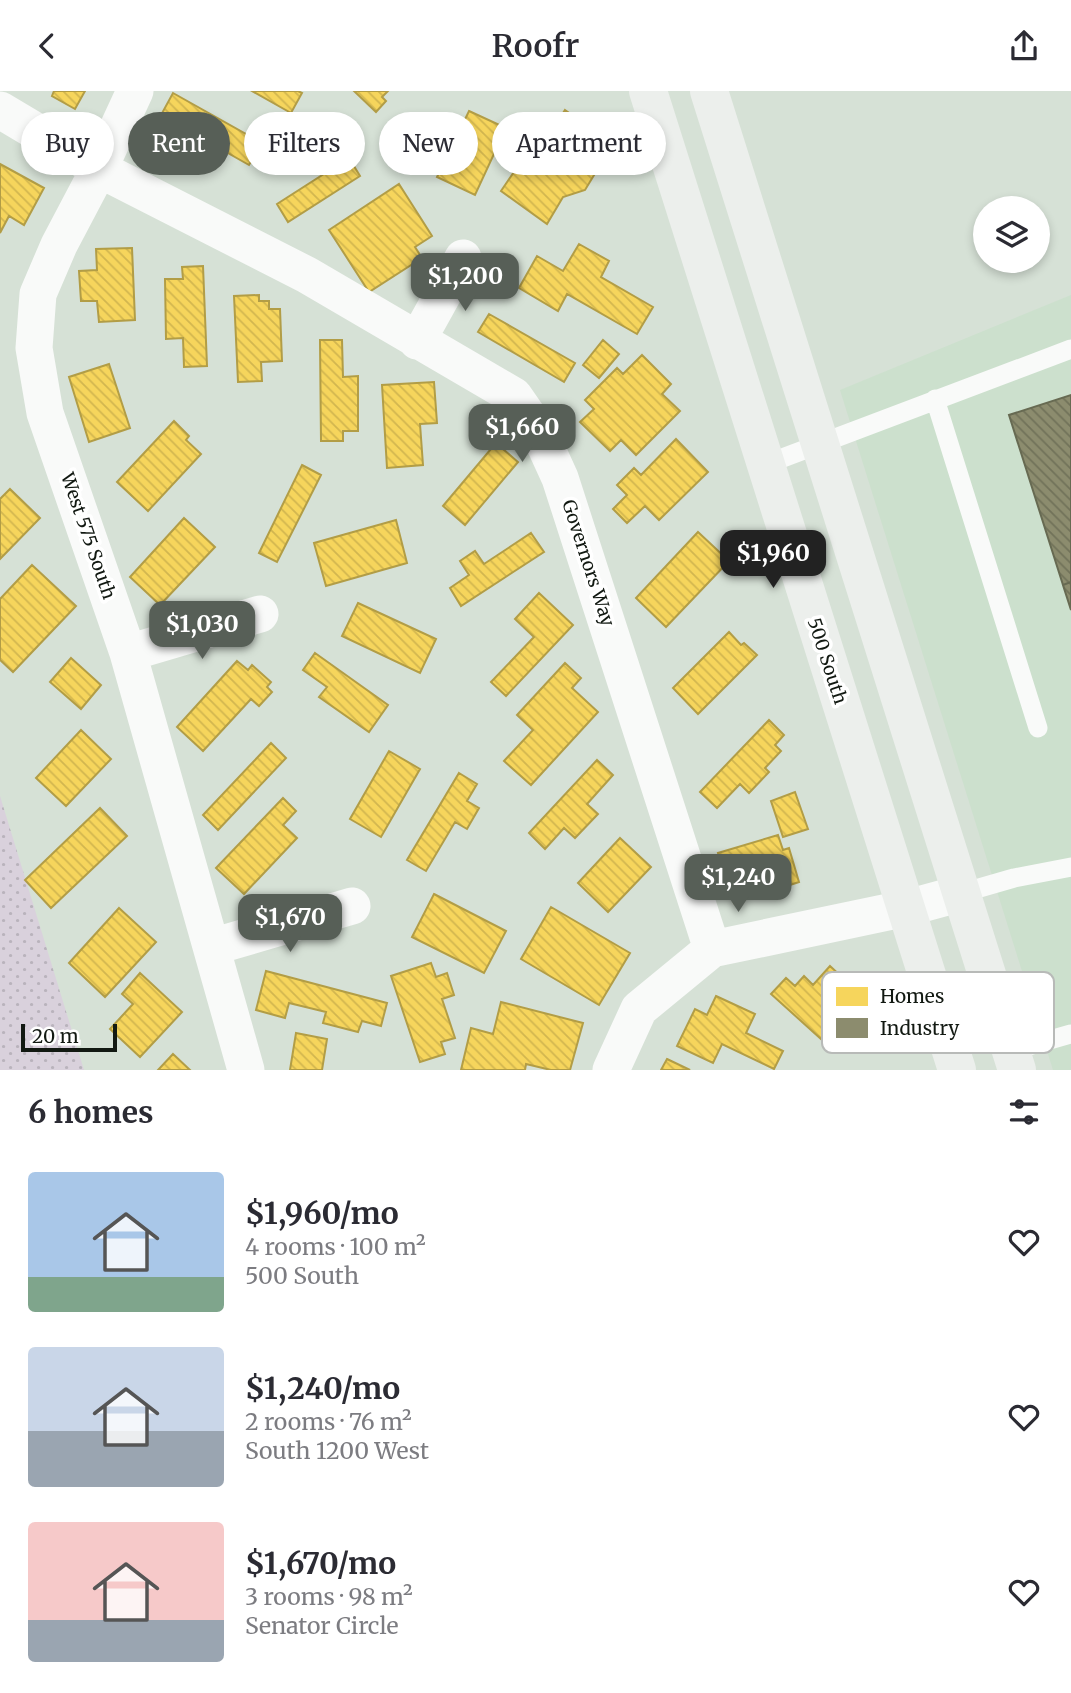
<!DOCTYPE html>
<html lang="en">
<head>
<meta charset="utf-8">
<style>
  body { margin:0; font-family:Merriweather,serif; background:#f2f2f3; color:#2b2b33; height:100vh; display:flex; flex-direction:column; font-size:26px; white-space:nowrap }
  * { box-sizing:border-box; margin:0 }
  p { font-size:23px; color:#7c7c81 }
  .icon { flex:none; width:38px; height:38px; fill:none; stroke:currentColor; stroke-width:2; stroke-linecap:round; stroke-linejoin:round }
  .map { position:relative; height:979px; overflow:hidden }
  .sheet { display:flex; flex-direction:column; background:#fff; flex:1 }
  .sheet>* { flex:none }
  .guide { position:absolute; left:21px; top:21px; width:700px; height:63px; display:flex; gap:14px }
  .fabs { position:absolute; left:973px; top:105px; display:grid; gap:14px }
  .fabs a { display:grid; place-items:center; width:77px; height:77px; border-radius:50%; background:#fff; box-shadow:0 4px 10px #0003; font-size:35px }
  .scale { position:absolute; left:21px; bottom:18px; width:96px; box-sizing:border-box; padding-left:7px; border:4px solid #121912; border-top:0; font-size:19px; line-height:24px; white-space:nowrap; color:#121912; -webkit-text-stroke:5px #fff; paint-order:stroke }
  .price { position:absolute; translate:-50% -60px; padding:0 16px; border-radius:14px; background:#575f57; color:#fff; font-size:23px; line-height:46px; filter:drop-shadow(0 2px 4px #0008) }
  .price::after { content:''; position:absolute; left:50%; top:42px; width:21px; height:16px; margin-left:-10px; background:inherit; clip-path:polygon(0 0,100% 0,50% 100%) }
  .price.on { background:#222; color:#fff }
  ul { padding:0; list-style:none }
  li { display:flex; align-items:center; gap:21px; height:175px; padding:0 28px }
  li span { display:grid; place-items:center; flex:none; width:196px; height:140px; border-radius:7px; color:#555 }
  li>.icon { margin-inline-start:auto }
  span .icon { width:84px; height:84px; fill:#fffc; stroke-width:1 }
  li b { font-size:30px }
  h2 { display:flex; justify-content:space-between; align-items:center; height:84px; padding:0 28px; font-size:30px }
  .pill { padding:0 24px; border-radius:32px; background:#fff; box-shadow:0 4px 10px #0003; font-size:24px; line-height:63px }
  .pill.on { background:#575f57; color:#fff }
  header { display:flex; justify-content:space-between; align-items:center; height:91px; padding:0 28px; background:#fff; font-size:32px; font-weight:600 }
  .map>svg:first-child { display:block }
  .built { fill:#cce0cd }
  .grass { fill:url(#grass-dots) }
  .homes { fill:url(#homes-back-hatch); stroke:#b29d46; stroke-width:2 }
  .industry { fill:url(#industry-back-hatch); stroke:#676a52; stroke-width:2 }
  .lines { fill:none; stroke-linecap:round; stroke-linejoin:round }
  .lane { stroke:#f9faf9; stroke-width:19 }
  .street { stroke:#f9faf9; stroke-width:37 }
  .secondary { stroke:#ecefec; stroke-width:38 }
  .labels { text-anchor:middle; stroke-width:7; stroke-linejoin:round; paint-order:stroke }
  .street-label { font-size:18px; fill:#121912; stroke:#fff }
  .key { fill:#fff; stroke:#b8bab8; stroke-width:2 }
  .key-label { font-size:19px; fill:#121912 }
</style>
</head>
<body>
<header><svg class="icon" aria-label="back" viewBox="0 0 24 24"><path d="M15 5l-7 7 7 7"/></svg>Roofr<svg class="icon" aria-label="share" viewBox="0 0 24 24"><path d="M12 15V3M7 8l5-5 5 5M5 13v7h14v-7"/></svg></header>
<div class="map">
<svg width="1071" height="979" viewBox="0 0 1071 979">
  <defs>
    <pattern id="grass-dots" width="8" height="8" patternUnits="userSpaceOnUse" patternTransform="scale(1.75)"><rect width="8" height="8" fill="#d9d1dc"/><path d="M2 2h.1M6 6h.1" fill="none" stroke="#b9b3bc" stroke-width="1.8" stroke-linecap="round"/></pattern>
    <pattern id="homes-back-hatch" width="6" height="6" patternUnits="userSpaceOnUse" patternTransform="scale(1.75)"><rect width="6" height="6" fill="#f6d55c"/><path d="M-1 5l2 2M0 0l6 6M5-1l2 2" fill="none" stroke="#d2b64f"/></pattern>
    <pattern id="industry-back-hatch" width="6" height="6" patternUnits="userSpaceOnUse" patternTransform="scale(1.75)"><rect width="6" height="6" fill="#8c8c6e"/><path d="M-1 5l2 2M0 0l6 6M5-1l2 2" fill="none" stroke="#717259"/></pattern>
  </defs>
  <rect width="100%" height="100%" fill="#d6e1d6"/>
  <path class="built" d="M1071 204V979H1053L840 299Z"/>
  <path class="grass" d="M0 705 84 979H0Z"/>
  <path class="homes" d="M54 0H85L75 18 52 5Z
    M252 0H298L302 2 291 22Z
    M354 0H388L382 6 386 10 376 21Z
    M173 2 262 52 249 74 161 24Z
    M565 19 582 31 577 38 593 48 601 58 602 71 585 99 563 106 547 133 501 100 520 72 527 77Z
    M469 20 506 37 475 104 437 86Z
    M349 67 360 85 288 131 277 113Z
    M0 73 44 97 24 134 9 125 0 142Z
    M399 93 432 145 415 156 422 167 369 201 329 139Z
    M579 153 609 170 601 186 653 216 637 243 567 203 558 220 519 197 537 165 563 180Z
    M132 157 135 229 99 231 97 210H81L79 180 97 179 96 158Z
    M203 175 207 275 184 276 183 247 166 248 165 188H183L182 176Z
    M259 204V210H269V218H280L282 270 261 271 262 290 238 291 234 205Z
    M489 223 575 272 564 291 478 241Z
    M320 249H342L343 286 358 285V340H343V350H321Z
    M603 249 619 263 599 287 583 274Z
    M642 264 671 293 662 303 680 320 636 364 621 349 610 360 580 331 594 318 585 309 617 277 623 283Z
    M109 273 130 337 89 351 69 286Z
    M434 291 437 332 420 333 423 374 387 377 382 294Z
    M174 330 189 345 186 349 201 363 148 420 117 391Z
    M676 348 708 381 659 429 645 415 627 432 613 418 627 404 617 394 634 377 641 384Z
    M496 352 518 371 465 434 443 415Z
    M302 374 321 384 277 471 259 462Z
    M10 398 40 427 0 468V408Z
    M184 427 215 456 160 514 130 486Z
    M396 429 407 472 326 495 314 452Z
    M698 441 729 470 666 536 636 507Z
    M531 442 544 461 461 515 450 497 469 484 460 470 475 460 484 473Z
    M32 474 76 515 13 581 0 569V508Z
    M539 502 573 534 506 605 491 591 534 546 515 528Z
    M358 512 436 548 420 582 342 545Z
    M729 541 741 554 744 552 757 564 698 623 673 597Z
    M315 562 388 614 369 641 319 606 327 596 303 579Z
    M71 567 101 594 81 618 50 591Z
    M237 570 248 579 252 574 271 591 267 596 272 601 259 615 251 608 203 660 177 636Z
    M565 572 581 587 572 597 598 621 531 694 504 670 533 639 517 624Z
    M769 629 784 644 775 654 781 660 765 677 769 681 749 702 740 693 717 717 700 701Z
    M81 639 111 668 66 715 36 687Z
    M271 652 286 667 218 739 203 724Z
    M389 660 420 678 381 746 350 728Z
    M597 669 613 684 587 713 598 723 575 747 564 737 545 758 529 742Z
    M459 682 477 693 467 710 479 717 467 738 455 731 426 780 407 769Z
    M795 701 808 738 783 746 771 710Z
    M283 707 296 720 283 734 297 747 244 803 216 777Z
    M100 717 127 745 51 817 25 789Z
    M778 744 783 759 789 757 799 791 734 812 718 762Z
    M620 747 651 776 608 821 578 792Z
    M434 803 506 840 484 882 412 846Z
    M551 816 630 862 599 914 521 868Z
    M119 817 156 851 105 906 69 872Z
    M431 872 436 886 447 882 454 904 442 908 455 947 441 951 445 963 420 971 391 885Z
    M830 875 858 901 833 928 846 940 831 957 771 903 786 887 795 895 804 885 813 894Z
    M266 880 387 912 381 935 362 930 358 941 323 932 326 921 289 912 285 927 256 919Z
    M140 882 182 921 140 966 110 938 133 913 122 903Z
    M716 905 755 923 746 942 783 960 774 978 722 953 713 972 677 955 695 918 707 924Z
    M501 911 583 932 570 979H551L526 973 525 979H461L471 937 493 943Z
    M296 942 327 948 322 979H290Z
    M173 963 190 979H158Z
    M667 968 690 979H661Z"/>
  <path class="industry" d="M1071 304V491L1063 494 1009 324Z
    M1071 491V519L1063 494Z"/>
  <g class="lines">
    <path class="lane" d="M935 308 1038 637
      M764 374 1071 258
      M962 802 1014 787 1071 776
      M1011 960 1071 943"/>
    <path class="street" d="M135 0 99 78 59 154 38 203 34 257 45 322 128 562 246 979
      M0 19 99 78 307 184 514 305 539 341 560 387 712 858
      M417 250 463 167
      M128 562 260 523
      M212 856 352 815
      M611 979 639 918 712 858 907 817 962 802"/>
    <path class="secondary" d="M648 0 957 979
      M709 0 1017 979"/>
  </g>
  <g class="labels">
    <g class="street-label">
      <text transform="translate(88 445) rotate(71)" y="6">West 575 South</text>
      <text transform="translate(588 472) rotate(72)" y="6">Governors Way</text>
      <text transform="translate(827 570) rotate(72)" y="6">500 South</text>
    </g>
  </g>
  <rect x="822" y="881" width="232" height="81" rx="10" class="key"/>
  <rect x="836" y="896" width="32" height="19" fill="#f6d55c"/>
  <rect x="836" y="927" width="32" height="20" fill="#8c8c6e"/>
  <g class="key-label">
    <text x="880" y="912">Homes</text>
    <text x="880" y="944">Industry</text>
  </g>
</svg>
<div class="fabs">
<a><svg class="icon" aria-label="layers" viewBox="0 0 24 24"><path d="M12 4l9 5-9 5-9-5zM3 14l9 5 9-5"/></svg></a>
</div>
<div class="scale">20 m</div>
<b class="price" style="left:465px;top:222px">$1,200</b>
<b class="price" style="left:522px;top:373px">$1,660</b>
<b class="price on" style="left:773px;top:499px">$1,960</b>
<b class="price" style="left:202px;top:570px">$1,030</b>
<b class="price" style="left:738px;top:823px">$1,240</b>
<b class="price" style="left:290px;top:863px">$1,670</b>
<div class="guide">
<a class="pill">Buy</a>
<a class="pill on">Rent</a>
<a class="pill">Filters</a>
<a class="pill">New</a>
<a class="pill">Apartment</a>
</div>
</div>
<section class="sheet">
<h2>6 homes<svg class="icon" aria-label="filters" viewBox="0 0 24 24"><path d="M4 7h16M4 17h16"/><circle cx="9" cy="7" r="2"/><circle cx="15" cy="17" r="2"/></svg></h2>
<ul>
<li><span style="background:linear-gradient(#a9c7e8 75%,#7fa58c 0)"><svg class="icon" aria-label="home" viewBox="0 0 24 24"><path d="M3 11l9-7 9 7M6 9v11h12V9"/></svg></span><div><b>$1,960/mo</b><p>4 rooms · 100 m²</p><p>500 South</p></div><svg class="icon" aria-label="heart" viewBox="0 0 24 24"><path d="M12 20l-8-8c-3-5 5-10 8-4 3-6 11-1 8 4z"/></svg></li>
<li><span style="background:linear-gradient(#c9d6e8 60%,#9aa5b1 0)"><svg class="icon" aria-label="home" viewBox="0 0 24 24"><path d="M3 11l9-7 9 7M6 9v11h12V9"/></svg></span><div><b>$1,240/mo</b><p>2 rooms · 76 m²</p><p>South 1200 West</p></div><svg class="icon" aria-label="heart" viewBox="0 0 24 24"><path d="M12 20l-8-8c-3-5 5-10 8-4 3-6 11-1 8 4z"/></svg></li>
<li><span style="background:linear-gradient(#f6c9c9 70%,#9aa5b1 0)"><svg class="icon" aria-label="home" viewBox="0 0 24 24"><path d="M3 11l9-7 9 7M6 9v11h12V9"/></svg></span><div><b>$1,670/mo</b><p>3 rooms · 98 m²</p><p>Senator Circle</p></div><svg class="icon" aria-label="heart" viewBox="0 0 24 24"><path d="M12 20l-8-8c-3-5 5-10 8-4 3-6 11-1 8 4z"/></svg></li>
</ul>
</section>
</body>
</html>
